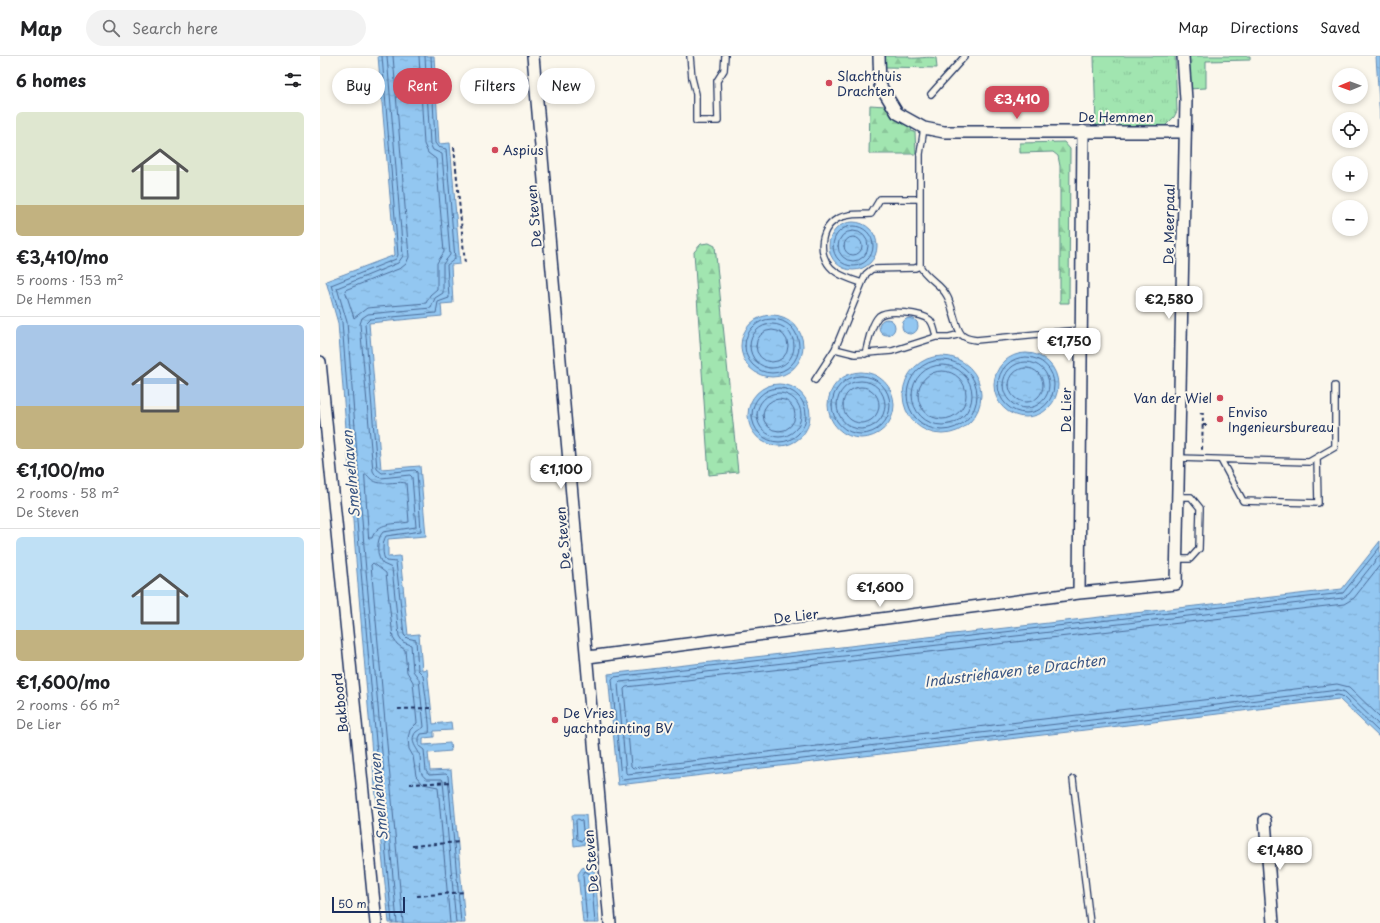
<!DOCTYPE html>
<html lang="en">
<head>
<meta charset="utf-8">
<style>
  body { margin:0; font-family:"Playpen Sans",sans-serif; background:#f2f2f2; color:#202124; height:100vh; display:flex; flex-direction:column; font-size:15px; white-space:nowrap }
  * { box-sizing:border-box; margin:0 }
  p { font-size:13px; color:#757577 }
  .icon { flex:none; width:22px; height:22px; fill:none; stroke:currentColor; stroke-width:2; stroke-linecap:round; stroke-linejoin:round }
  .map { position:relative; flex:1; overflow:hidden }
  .side { display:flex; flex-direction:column; background:#fff; width:320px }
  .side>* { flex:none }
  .hud { position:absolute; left:12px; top:12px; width:380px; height:36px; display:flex; gap:8px }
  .needle { width:26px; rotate:269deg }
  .tools { position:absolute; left:1012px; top:12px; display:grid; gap:8px }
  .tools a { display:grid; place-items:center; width:36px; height:36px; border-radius:50%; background:#fff; box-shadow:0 2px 6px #0003; font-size:20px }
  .scale { position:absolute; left:12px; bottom:10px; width:73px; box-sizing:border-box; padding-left:4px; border:2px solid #1b2f5e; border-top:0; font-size:11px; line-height:14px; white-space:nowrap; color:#1b2f5e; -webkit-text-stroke:3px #fbf7ec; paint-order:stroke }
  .price { position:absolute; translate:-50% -34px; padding:0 9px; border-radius:8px; background:#fff; color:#222; font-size:13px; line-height:26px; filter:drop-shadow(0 1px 2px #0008) }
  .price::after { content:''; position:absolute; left:50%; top:24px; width:12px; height:9px; margin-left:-6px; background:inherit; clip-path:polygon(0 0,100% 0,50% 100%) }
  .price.current { background:#d1495b; color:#fff }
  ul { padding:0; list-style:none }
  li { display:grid; align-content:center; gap:8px; height:212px; padding:0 16px }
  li+li { border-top:1px solid #e0e0e0 }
  li span { display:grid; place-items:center; height:124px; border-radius:6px; color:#555 }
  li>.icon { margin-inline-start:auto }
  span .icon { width:72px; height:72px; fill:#fffc; stroke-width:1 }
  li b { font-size:17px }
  h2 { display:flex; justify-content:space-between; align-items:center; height:48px; padding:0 16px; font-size:17px }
  .tag { padding:0 14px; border-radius:18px; background:#fff; box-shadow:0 2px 6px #0003; font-size:14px; line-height:36px }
  .tag.current { background:#d1495b; color:#fff }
  header { display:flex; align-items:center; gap:24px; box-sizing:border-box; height:56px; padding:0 20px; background:#fff; border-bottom:1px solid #e0e0e0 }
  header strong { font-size:19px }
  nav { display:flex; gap:22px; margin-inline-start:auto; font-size:14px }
  .search { width:280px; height:36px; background:#f2f2f2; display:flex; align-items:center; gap:10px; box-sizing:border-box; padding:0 14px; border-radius:22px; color:#757577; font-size:15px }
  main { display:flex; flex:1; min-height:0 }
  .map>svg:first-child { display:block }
  .grass { fill:url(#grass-tufts); stroke:#5e8a87 }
  .forest { fill:url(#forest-firs); stroke:#5e8a87 }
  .water { fill:url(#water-ripples); stroke:#638ab6 }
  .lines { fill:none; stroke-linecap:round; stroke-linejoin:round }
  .shore { stroke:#4b6c99; stroke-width:1 }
  .lane-casing { stroke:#1b2f5e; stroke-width:8 }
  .street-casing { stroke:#1b2f5e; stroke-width:14 }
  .path { stroke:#1b2f5e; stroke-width:2; stroke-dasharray:4 3; stroke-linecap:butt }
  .lane { stroke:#fbf7ec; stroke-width:5.5 }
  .street { stroke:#fbf7ec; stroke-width:11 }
  .poi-dot { fill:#d1495b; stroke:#fbf7ec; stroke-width:1.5 }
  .labels { text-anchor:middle; stroke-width:4; stroke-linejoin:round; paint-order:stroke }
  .poi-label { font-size:13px; fill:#1b2f5e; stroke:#fbf7ec; text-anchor:start }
  .street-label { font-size:13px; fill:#1b2f5e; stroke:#fbf7ec }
  .water-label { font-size:14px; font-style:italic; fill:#395583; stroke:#fbf7ec }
</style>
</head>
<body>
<header>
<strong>Map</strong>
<div class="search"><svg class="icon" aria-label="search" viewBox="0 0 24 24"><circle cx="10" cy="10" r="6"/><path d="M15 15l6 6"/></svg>Search here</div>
<nav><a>Map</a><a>Directions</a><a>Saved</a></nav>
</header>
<main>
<section class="side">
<h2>6 homes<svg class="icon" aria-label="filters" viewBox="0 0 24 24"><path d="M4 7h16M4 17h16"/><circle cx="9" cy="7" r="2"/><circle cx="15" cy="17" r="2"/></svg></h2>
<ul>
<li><span style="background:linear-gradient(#dfe7d0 75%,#c2b280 0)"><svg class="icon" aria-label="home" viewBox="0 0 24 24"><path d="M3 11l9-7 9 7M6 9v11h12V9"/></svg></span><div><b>€3,410/mo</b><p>5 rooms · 153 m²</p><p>De Hemmen</p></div></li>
<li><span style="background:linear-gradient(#a9c7e8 65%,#c2b280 0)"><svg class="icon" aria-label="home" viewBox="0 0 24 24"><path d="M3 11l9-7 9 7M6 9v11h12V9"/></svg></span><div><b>€1,100/mo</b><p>2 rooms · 58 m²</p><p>De Steven</p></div></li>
<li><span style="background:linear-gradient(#bfe0f5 75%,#c2b280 0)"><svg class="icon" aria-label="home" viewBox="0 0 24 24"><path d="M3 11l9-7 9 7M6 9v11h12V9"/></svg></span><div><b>€1,600/mo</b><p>2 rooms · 66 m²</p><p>De Lier</p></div></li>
</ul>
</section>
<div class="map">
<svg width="1060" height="867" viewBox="0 0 1060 867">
  <defs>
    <pattern id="grass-tufts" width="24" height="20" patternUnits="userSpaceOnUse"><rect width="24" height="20" fill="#a1e5b0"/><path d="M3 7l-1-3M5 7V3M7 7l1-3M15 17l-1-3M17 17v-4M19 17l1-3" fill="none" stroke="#8ac59a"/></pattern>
    <pattern id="forest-firs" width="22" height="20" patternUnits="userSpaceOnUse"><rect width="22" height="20" fill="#a1e5b0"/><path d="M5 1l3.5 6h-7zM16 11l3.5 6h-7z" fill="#8ac59a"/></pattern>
    <pattern id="water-ripples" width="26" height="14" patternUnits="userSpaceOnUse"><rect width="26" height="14" fill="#93c7f1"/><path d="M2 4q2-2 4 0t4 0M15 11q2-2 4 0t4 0" fill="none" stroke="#7eabd1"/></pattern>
  </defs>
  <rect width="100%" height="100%" fill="#fbf7ec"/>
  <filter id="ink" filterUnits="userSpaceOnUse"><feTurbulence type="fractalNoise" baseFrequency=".025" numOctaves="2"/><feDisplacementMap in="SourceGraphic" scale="8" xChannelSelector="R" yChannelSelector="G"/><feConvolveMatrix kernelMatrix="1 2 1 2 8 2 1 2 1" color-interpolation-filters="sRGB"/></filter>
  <g filter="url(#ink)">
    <path class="grass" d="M774 0H855L857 55 854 61 844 71 776 73Z
      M867 0H930V4L886 5V32L868 33Z"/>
    <path class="forest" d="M565 0H588L589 2C598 3 608 0 616 2L617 12 565 11Z
      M550 49 566 50 581 65 592 72 591 75 595 76 596 98H549Z
      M744 86 750 93 749 247H740V110L738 100 733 96 700 97V87Z
      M389 187 395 190 418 416 389 419 374 196 381 188Z"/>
    <path class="water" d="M58 0H114L119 88 130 87 140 208 131 209 133 247 121 248 122 260 49 267 61 413 100 410 106 480 68 483V501L80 500 88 579 99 578 102 614 107 613 113 668 131 666 132 674 114 675V681L103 682V689L130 687 131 695 108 697 110 715 131 714 145 867H69L53 710 36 504 18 267 6 225 75 199Z
      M1056 0H1060V63Z
      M509 190a24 24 0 1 1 48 0a24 24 0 1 1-48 0Z
      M421 290a31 31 0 1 1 62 0a31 31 0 1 1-62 0Z
      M582 270a8 8 0 1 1 16 0a8 8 0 1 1-16 0Z
      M559 271a8 8 0 1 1 16 0a8 8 0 1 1-16 0Z
      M674 329a32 32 0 1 1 64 0a32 32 0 1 1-64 0Z
      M583 339a39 39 0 1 1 78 0a39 39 0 1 1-78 0Z
      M508 349a33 33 0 1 1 66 0a33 33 0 1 1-66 0Z
      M428 359a31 31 0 1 1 62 0a31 31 0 1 1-62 0Z
      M1060 485V682L1019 643 833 666 298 729 288 618 1022 533Z
      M252 759H266L268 788 254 790Z
      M265 811 275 816 279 867H263L258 818 262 812Z"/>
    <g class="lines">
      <path class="shore" d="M62 0 78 199 76 203 11 229 22 266 40 504 72 867
        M67 0 83 200 78 207 17 232 27 266 45 503 77 867
        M73 0 89 201 86 208 81 212 25 234 34 262 47 252 106 247 110 239 117 233V207L124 196 116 103 108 97 104 88 99 0
        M105 0 110 88 113 94 122 98 130 199 123 208V237L115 242 111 252 48 258 42 262 40 268 53 415 56 420 61 422 90 419 92 421 96 471 63 476C56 483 56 501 63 508L72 512 79 580 83 586 91 589 93 615 99 623 104 671C101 674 96 674 94 679 91 686 96 691 99 697 103 706 96 717 107 723H122L123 725 136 867
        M111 0 115 87 118 91 126 93 135 203 127 209 129 242 118 246 116 257 50 263 45 268 57 413 62 417 95 414 97 416 101 475 66 480C62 486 62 500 66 505L76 506 84 579 87 582 96 584 98 614 103 619C104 629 111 673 109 677L101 678 99 682V690L104 694 106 715 109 719 126 718 128 720 141 867
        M513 190a20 20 0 1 1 40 0a20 20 0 1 1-40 0Z
        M518 190a15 15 0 1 1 30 0a15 15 0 1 1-30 0Z
        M524 190a9 9 0 1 1 18 0a9 9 0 1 1-18 0Z
        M425 290a27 27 0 1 1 54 0a27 27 0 1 1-54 0Z
        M430 290a22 22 0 1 1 44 0a22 22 0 1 1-44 0Z
        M436 290a16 16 0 1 1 32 0a16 16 0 1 1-32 0Z
        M678 329a28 28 0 1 1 56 0a28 28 0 1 1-56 0Z
        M587 339a35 35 0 1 1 70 0a35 35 0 1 1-70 0Z
        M683 329a23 23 0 1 1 46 0a23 23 0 1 1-46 0Z
        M592 339a30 30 0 1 1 60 0a30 30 0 1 1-60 0Z
        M689 329a17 17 0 1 1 34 0a17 17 0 1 1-34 0Z
        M598 339a24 24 0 1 1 48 0a24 24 0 1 1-48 0Z
        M512 349a29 29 0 1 1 58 0a29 29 0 1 1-58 0Z
        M517 349a24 24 0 1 1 48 0a24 24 0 1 1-48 0Z
        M523 349a18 18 0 1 1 36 0a18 18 0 1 1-36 0Z
        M432 359a27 27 0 1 1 54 0a27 27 0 1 1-54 0Z
        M437 359a22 22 0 1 1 44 0a22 22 0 1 1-44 0Z
        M443 359a16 16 0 1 1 32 0a16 16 0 1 1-32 0Z
        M45 419H47C58 433 71 424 86 427L89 466C74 469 58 465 52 482H49Z
        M1060 491 1023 537 294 621 292 623 301 722 303 724 833 662 1018 639 1022 640 1060 677
        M1060 499 1029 538 1023 542 300 626 298 628 306 717 307 718 832 657 1018 634 1025 636 1060 670
        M1060 509 1034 542 1024 548 306 631 304 633 311 710 313 712 1017 628 1029 631 1060 661
        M258 763 262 765 264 783 262 785 257 783 256 765Z
        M83 867 51 509 53 507 66 517 73 582 77 588 85 594 87 616 93 626 97 667 90 674 88 682 89 693 93 700 96 720 103 728 118 731 130 867
        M267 867 263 819 265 815 271 819 275 867"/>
      <g class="lane-casing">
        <path id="lane" d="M370 0 372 22 376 38V65H398L397 25 404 14 405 0
          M611 38 645 0
          M604 72 600 98V210C606 222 621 228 627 240 633 250 635 272 642 279 646 283 651 283 656 284L760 274
          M600 143H560L551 158C540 159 527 157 517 163 498 174 497 203 516 216 523 221 533 224 542 227L546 218 552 213 595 212 600 210
          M515 293 535 298 572 295 616 281H629L641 278
          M545 298C548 287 551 268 559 260 568 253 602 257 610 264 614 269 615 275 616 281
          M495 324 515 293 542 227
          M858 402 989 406 1015 391V330
          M901 404 923 445 998 447 997 402
          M856 503H870L879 493 880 452 871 441H857
          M753 723 770 867"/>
      </g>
      <g class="street-casing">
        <path id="street" d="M213 0 290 867
          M559 0 560 29 577 57 604 72 624 76H865
          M0 306 56 867
          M759 537 763 75
          M268 601 759 537 856 528 866 44 863 0
          M945 764 953 867"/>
      </g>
      <path class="path" d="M134 91 145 208
        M880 357 883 358 882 394
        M883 369H888
        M78 653 110 652
        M90 728 132 726
        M92 790 140 786
        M97 840 145 836"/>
      <use href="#lane" class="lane"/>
      <use href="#street" class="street"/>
    </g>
  </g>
  <g class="poi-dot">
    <circle cx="509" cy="27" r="4"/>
    <circle cx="175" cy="94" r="4"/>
    <circle cx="900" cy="342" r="4"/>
    <circle cx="900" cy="363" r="4"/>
    <circle cx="235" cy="664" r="4"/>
  </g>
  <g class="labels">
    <g class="poi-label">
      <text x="517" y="25">Slachthuis<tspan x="517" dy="15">Drachten</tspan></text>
      <text x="183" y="99">Aspius</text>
      <text x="892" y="347" text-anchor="end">Van der Wiel</text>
      <text x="908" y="361">Enviso<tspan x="908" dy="15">Ingenieursbureau</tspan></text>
      <text x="243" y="662">De Vries<tspan x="243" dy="15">yachtpainting BV</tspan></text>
    </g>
    <g class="street-label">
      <text x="796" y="66">De Hemmen</text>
      <text transform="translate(214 160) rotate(-95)" y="5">De Steven</text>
      <text transform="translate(849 168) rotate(-89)" y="5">De Meerpaal</text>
      <text transform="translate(746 354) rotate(-90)" y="5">De Lier</text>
      <text transform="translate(243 482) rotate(-95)" y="5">De Steven</text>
      <text transform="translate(476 560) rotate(-7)" y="5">De Lier</text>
      <text transform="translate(20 647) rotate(-96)" y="5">Bakboord</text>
      <text transform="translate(271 805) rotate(-95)" y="5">De Steven</text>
    </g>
    <g class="water-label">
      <text transform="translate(31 418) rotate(-95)" y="5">Smelnehaven</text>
      <text transform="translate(695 615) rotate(-7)" y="5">Industriehaven te Drachten</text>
      <text transform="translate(59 741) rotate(-95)" y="5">Smelnehaven</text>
    </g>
  </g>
</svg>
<div class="tools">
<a><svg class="needle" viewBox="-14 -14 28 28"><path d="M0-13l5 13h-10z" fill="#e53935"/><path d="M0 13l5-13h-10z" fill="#757577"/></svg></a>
<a><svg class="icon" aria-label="locate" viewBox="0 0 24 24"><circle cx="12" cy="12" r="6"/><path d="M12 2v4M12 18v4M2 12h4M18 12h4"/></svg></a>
<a>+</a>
<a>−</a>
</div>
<div class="scale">50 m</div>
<b class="price current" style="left:697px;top:64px">€3,410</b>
<b class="price" style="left:849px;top:264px">€2,580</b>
<b class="price" style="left:749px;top:306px">€1,750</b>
<b class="price" style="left:241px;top:434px">€1,100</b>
<b class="price" style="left:560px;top:552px">€1,600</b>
<b class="price" style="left:960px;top:815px">€1,480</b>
<div class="hud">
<a class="tag">Buy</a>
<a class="tag current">Rent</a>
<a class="tag">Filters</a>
<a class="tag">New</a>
</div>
</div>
</main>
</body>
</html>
